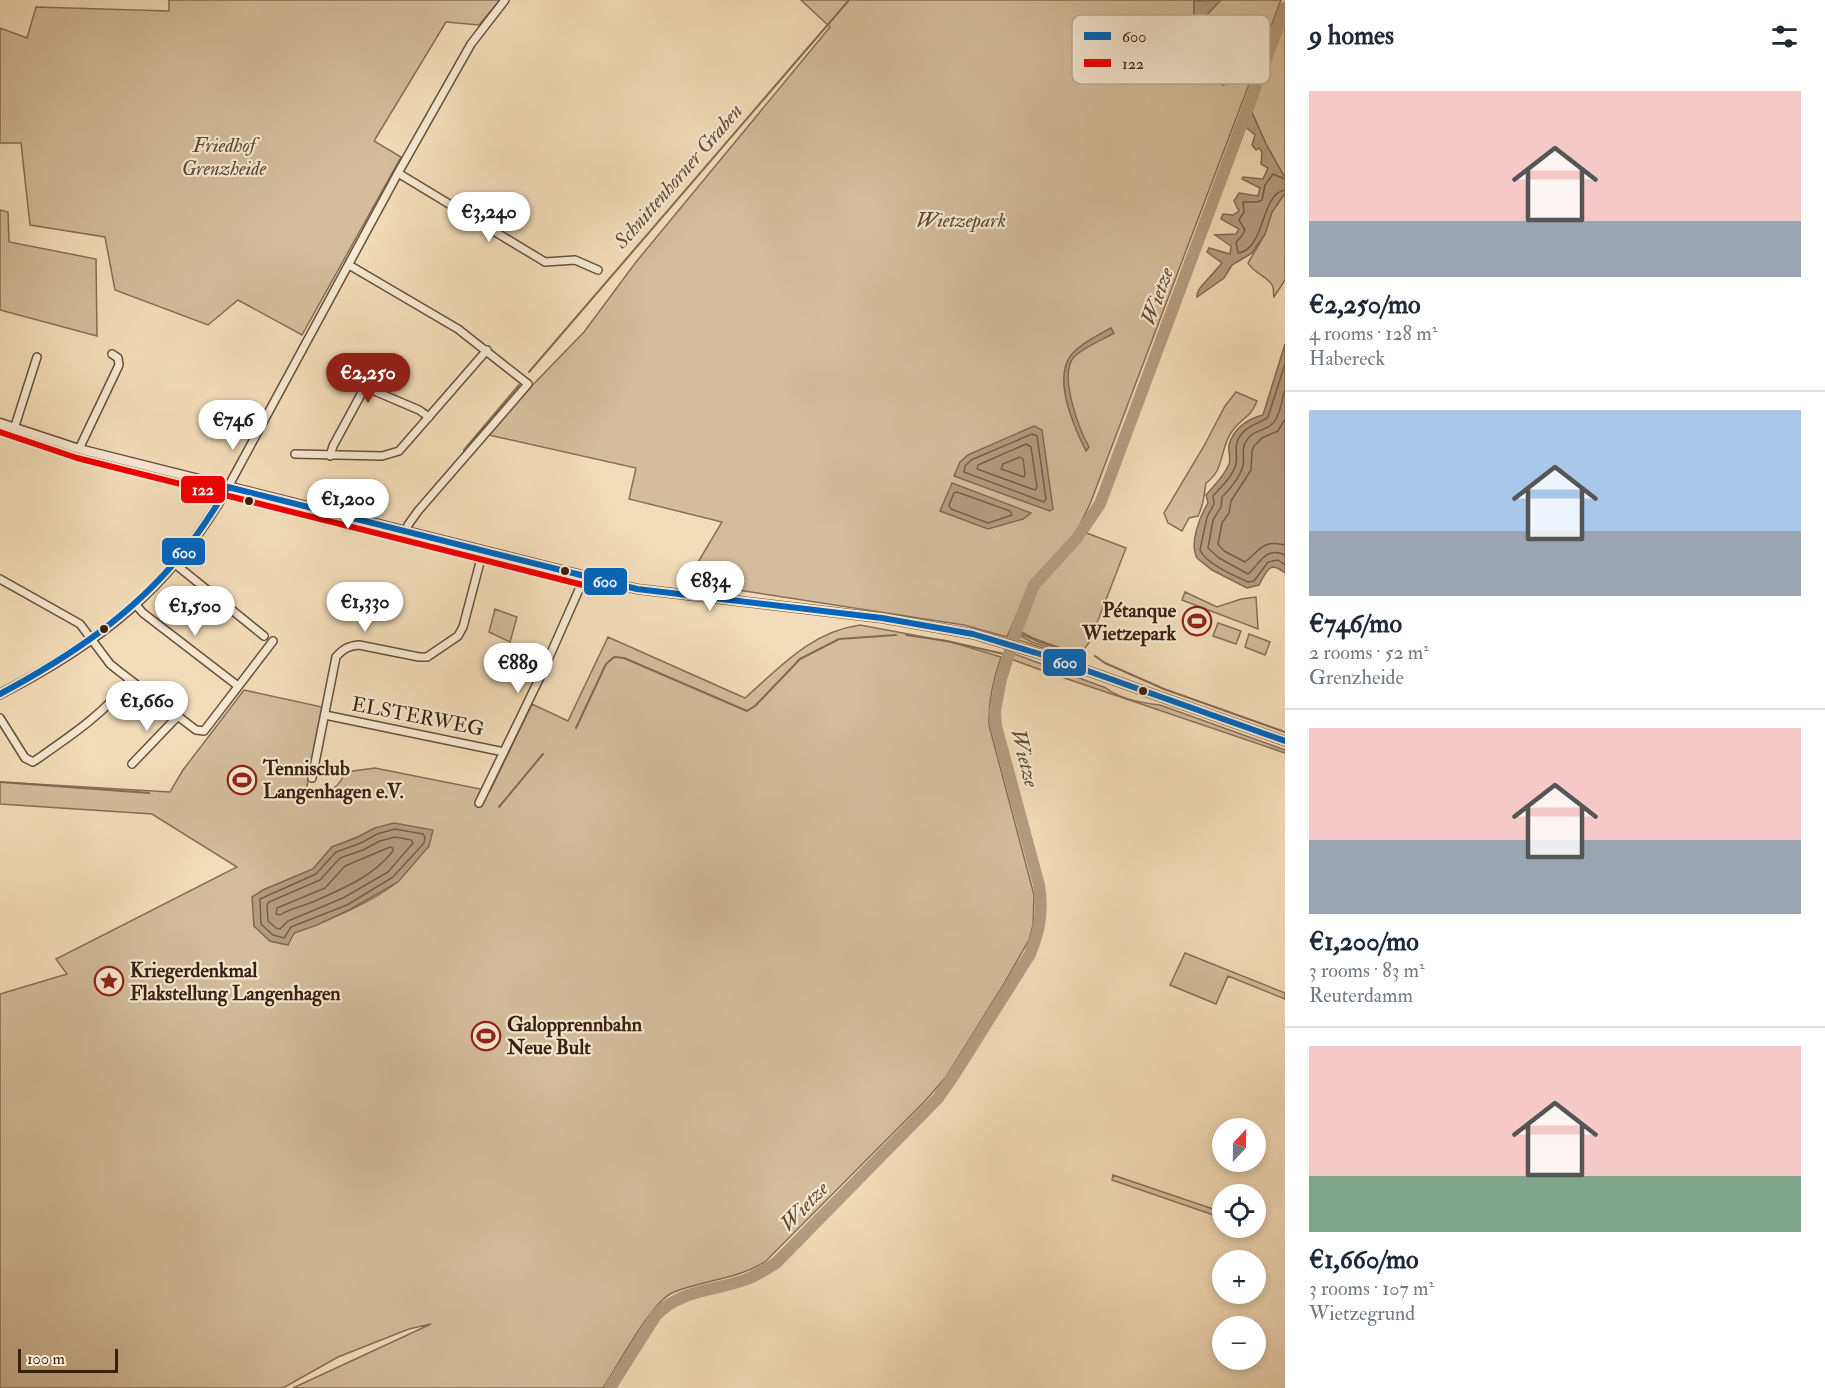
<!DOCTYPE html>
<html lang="en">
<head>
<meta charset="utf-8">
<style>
  body { margin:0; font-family:"IM FELL Double Pica",serif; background:#f2f2f3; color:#1f2937; height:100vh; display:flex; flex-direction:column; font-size:22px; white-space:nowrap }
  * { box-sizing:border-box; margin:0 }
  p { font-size:20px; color:#747a83 }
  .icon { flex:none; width:33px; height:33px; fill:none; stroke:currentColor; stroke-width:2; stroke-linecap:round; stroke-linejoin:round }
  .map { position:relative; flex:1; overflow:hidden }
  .side { display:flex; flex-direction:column; background:#fff; width:540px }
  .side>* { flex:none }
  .needle { width:39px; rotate:22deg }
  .tools { position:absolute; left:1212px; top:1118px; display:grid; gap:12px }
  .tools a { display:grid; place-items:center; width:54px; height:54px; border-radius:50%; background:#fff; box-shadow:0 3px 9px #0003; font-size:30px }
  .scale { position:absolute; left:18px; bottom:15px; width:100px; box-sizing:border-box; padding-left:6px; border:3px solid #3a2010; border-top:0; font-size:16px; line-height:21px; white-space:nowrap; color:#3a2010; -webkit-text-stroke:4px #f7e8d2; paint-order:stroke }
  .price { position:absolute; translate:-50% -51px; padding:0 14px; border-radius:21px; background:#fff; color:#222; font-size:20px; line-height:39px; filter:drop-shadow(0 2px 3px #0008) }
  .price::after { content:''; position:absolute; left:50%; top:36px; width:18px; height:14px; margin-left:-9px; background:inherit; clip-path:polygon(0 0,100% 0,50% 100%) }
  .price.on { background:#8f2418; color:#fff }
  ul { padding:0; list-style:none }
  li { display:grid; align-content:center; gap:12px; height:318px; padding:0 24px }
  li+li { border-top:2px solid #e0e1e3 }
  li span { display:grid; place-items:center; height:186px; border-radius:0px; color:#555 }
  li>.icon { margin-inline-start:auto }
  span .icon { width:108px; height:108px; fill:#fffc; stroke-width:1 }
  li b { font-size:26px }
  h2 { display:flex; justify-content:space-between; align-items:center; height:72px; padding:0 24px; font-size:26px }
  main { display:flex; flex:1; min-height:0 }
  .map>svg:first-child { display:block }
  .green { fill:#d4bc9c; stroke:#876e56; stroke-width:1.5; fill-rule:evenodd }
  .water { fill:#b49c80; stroke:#836a53; stroke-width:1.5 }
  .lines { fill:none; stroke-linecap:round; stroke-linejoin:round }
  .shore { stroke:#775e48; stroke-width:1.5 }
  .stream { stroke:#836a53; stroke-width:2 }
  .river { stroke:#b49c80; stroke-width:12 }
  .minor-casing { stroke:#684f3a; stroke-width:10 }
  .tertiary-casing { stroke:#684f3a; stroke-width:11 }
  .minor { stroke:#f7e8d2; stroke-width:7 }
  .tertiary { stroke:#f7e8d2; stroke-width:8 }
  .bus-1-casing { stroke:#f7e8d2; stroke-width:10 }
  .bus-2-casing { stroke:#f7e8d2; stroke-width:10 }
  .bus-1 { stroke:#0065bd; stroke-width:6 }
  .bus-2 { stroke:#e00; stroke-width:6 }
  .bus-dot { fill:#3a2010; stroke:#f7e8d2; stroke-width:2 }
  .labels { text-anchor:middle; stroke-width:4.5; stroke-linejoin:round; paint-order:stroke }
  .park-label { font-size:20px; font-style:italic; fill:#604733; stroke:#f7e8d2 }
  .poi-label { font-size:20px; font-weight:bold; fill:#3a2010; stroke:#f7e8d2; text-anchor:start }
  .street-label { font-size:20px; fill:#3a2010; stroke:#f7e8d2 }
  .water-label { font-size:21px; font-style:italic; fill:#654b37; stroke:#f7e8d2 }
  .key { fill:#f7e8d2; stroke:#beac98; stroke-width:1.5 }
  .key-label { font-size:16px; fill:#3a2010 }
  .line-badge { stroke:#f7e8d2; stroke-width:2 }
  .badge-label { font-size:16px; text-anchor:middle; font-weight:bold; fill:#fff }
</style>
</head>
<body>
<main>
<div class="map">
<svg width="1285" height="1388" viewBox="0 0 1285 1388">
  <rect width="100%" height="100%" fill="#f3dcb9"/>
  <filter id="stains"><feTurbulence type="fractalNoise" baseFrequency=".00333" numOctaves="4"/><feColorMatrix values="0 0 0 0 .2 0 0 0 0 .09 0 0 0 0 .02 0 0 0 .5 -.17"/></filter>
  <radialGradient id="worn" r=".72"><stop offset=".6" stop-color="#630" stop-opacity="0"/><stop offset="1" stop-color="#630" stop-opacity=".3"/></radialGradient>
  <path class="green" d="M169 0H500L479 25 446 22 374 141 401 157 302 335 238 300 208 325 115 290 105 237 30 225 21 143H0V28L27 38 36 7 169 11Z
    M801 0H1281L1090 504 1076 533 1031 581 1007 637 964 625 738 590 685 584 722 522 629 499 636 468 489 435 521 397 584 332 636 262 830 27Z
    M1285 16V178L1266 144 1250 108Z
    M1285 193V280L1274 297C1273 293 1274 290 1273 287 1270 277 1254 274 1248 263L1265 234 1272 212Z
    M0 210 8 212 9 242 96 259 97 336 0 310Z
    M1236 392 1257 401C1250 419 1242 417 1233 430 1219 447 1226 469 1206 483 1203 498 1205 502 1198 516L1189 518 1182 531 1168 523 1164 513 1204 446 1225 406Z
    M1084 532 1126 548 1090 641 1084 650 1063 649 1033 638 1020 631 1036 587Z
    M1185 592 1217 607 1241 599 1256 597 1258 629 1182 600Z
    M495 609 517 617 510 642 489 632Z
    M1192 610 1208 615 1202 632 1186 626Z
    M1218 623 1241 631 1236 644 1213 636Z
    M860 625 951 642 1001 657C993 680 988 701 989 725L1034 895 1033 925 1029 940 1002 987 946 1077 925 1101 766 1261C739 1279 704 1280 674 1292 651 1301 618 1366 603 1388H293L431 1324 409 1329 338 1357 283 1388H0V994L67 974 56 959 237 867 152 814 0 804V782L170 792 183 770 244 690 322 707 306 791C330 791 335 793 346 772L375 768 490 791 532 704 568 721 608 637 745 698C781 666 811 632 860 625ZM375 828 429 846C418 857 409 870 398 881 376 901 322 923 294 933L287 945 270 941 254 926 253 897 263 890 313 869 332 847 358 837Z
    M1249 634 1270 642 1265 655 1245 647Z
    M1019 635 1032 642 1063 652H1082L1071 657 1018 640Z
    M1012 653 1106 688C1120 699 1141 703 1160 705L1285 750V753L1038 669 1011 659Z
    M1185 953 1285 993V999L1228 976 1216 1004 1170 985Z
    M1113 1175 1222 1212V1218L1112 1180Z"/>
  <path class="water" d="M1221 0 1199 23 1201 42 1209 67 1223 85C1191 73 1193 29 1194 1Z
    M1249 106 1266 144 1285 178V193L1272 212 1265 234 1252 253 1232 265 1224 278 1197 297V294L1200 288 1222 263 1207 252 1209 248 1230 254 1231 246 1215 235 1236 234 1239 229 1221 219 1223 214 1233 215 1239 211 1234 201 1239 193 1258 196 1260 188 1242 179 1243 177 1263 179 1268 168 1261 164 1262 152 1259 148 1256 150 1252 145 1255 135 1242 124Z
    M1111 328 1114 333C1102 340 1084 347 1074 357 1058 374 1079 429 1089 447L1086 451C1074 427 1052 377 1072 354 1082 343 1098 335 1111 328Z
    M1285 344V573C1269 560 1267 571 1259 585L1247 588 1212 570 1197 558C1189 543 1200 516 1208 503L1206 495C1214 485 1224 477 1229 464 1231 458 1228 452 1229 445 1233 429 1247 419 1263 415Z
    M1034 426 1042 430 1053 509 1050 511 954 476 960 462 968 455Z
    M952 483 1031 513 1023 519 988 529 940 511Z
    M394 823 433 830 429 846 398 882 349 910 317 925 294 933 288 945 270 941 254 926 252 897 263 890 313 869 332 847 358 837 375 828Z"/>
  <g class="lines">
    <path class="shore" d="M1285 179 1273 174 1265 185 1262 200 1257 202H1243L1244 212 1239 220 1245 230 1241 237 1236 242 1238 253C1266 249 1260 194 1285 190
      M1285 364 1268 417C1260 424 1248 424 1240 436 1233 446 1238 454 1236 464 1233 476 1221 487 1213 496L1214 504 1207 517 1200 550C1205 563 1235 576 1248 582L1254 581 1268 562 1278 560 1285 565
      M1285 389C1282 399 1280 417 1272 424 1264 432 1252 429 1245 443 1241 451 1245 458 1243 466 1240 477 1230 489 1222 497L1221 507 1213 520 1208 548 1219 558 1248 574C1260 564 1265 546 1285 555
      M1285 419 1278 431 1262 438 1254 446 1252 451 1251 470 1231 501 1229 513 1222 523 1218 544 1224 551 1245 562C1259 551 1263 539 1285 545
      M1032 434 1037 436 1046 499 1044 502 964 472 965 466 971 460Z
      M1026 444 1031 447 1037 487 1035 490 977 469 978 465Z
      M1020 457 1023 459 1025 474 1024 477 1001 469 1003 464Z
      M957 492 1010 511 1012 515 988 523 951 509 949 505 954 493Z
      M395 829 423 834 425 837 424 843 393 877 347 905 291 927 284 938 273 935 261 924 260 899 316 874 336 852 361 843 377 834Z
      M395 837 411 840 413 843 388 872 343 898 288 921 280 929 276 928 268 921 267 905 269 902 320 880 340 858 363 850 380 841Z
      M390 847 393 848V851C373 877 340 890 310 903 300 907 289 909 280 915L276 914 277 908 325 888 345 866Z"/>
    <path class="stream" d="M529 372 849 0
      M464 450 519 385
      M1016 631C1037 642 1056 650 1080 650
      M906 635 947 641 1008 655
      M1095 656 1105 663 1164 689 1285 732
      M576 728 606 664 614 657 624 658 747 711 755 706 800 659 839 639 896 635
      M0 782 149 793
      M499 807 543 754"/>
    <path class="river" d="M610 1388 656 1315C684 1288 713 1292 747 1279 758 1275 767 1269 776 1263L938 1098 954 1075 1030 954C1040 930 1043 910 1039 885L996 726 995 711 1001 679 1016 631 1034 585 1077 538 1100 504 1285 8"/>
    <g class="minor-casing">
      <path id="minor" d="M398 173 545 262 575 260 598 270
        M349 265 458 329 528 384 418 511 408 525 406 531
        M14 429 37 357
        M79 449 119 365 118 358 112 354
        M295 454 382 456 399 451 487 350
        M330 456 333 446 365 387 419 410 429 417
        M228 487 398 173 471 44 505 0
        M175 564 264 636
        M0 579 80 624 110 664 120 672 196 730 204 731 273 641
        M136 605 143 613 238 686
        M325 715 504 752
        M0 718 25 758 33 762C69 737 103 715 130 680
        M132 764 178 716
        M312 778 336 657C343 649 348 646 359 645L419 657H427L458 636 463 627 483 551
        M479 803 543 671 585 576"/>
    </g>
    <g class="tertiary-casing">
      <path id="tertiary" d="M0 423 79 449 637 589 882 618 973 634 1043 655 1285 741
        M0 694C100 643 172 586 228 487"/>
    </g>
    <use href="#minor" class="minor"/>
    <use href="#tertiary" class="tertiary"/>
    <g class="bus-1-casing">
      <path id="bus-1" d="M0 694C69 657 131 616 181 555 199 534 214 510 228 487L637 589 882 618 973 634 1043 655 1285 741"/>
    </g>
    <g class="bus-2-casing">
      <path id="bus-2" d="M0 432 77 458 583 585"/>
    </g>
    <use href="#bus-1" class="bus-1"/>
    <use href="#bus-2" class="bus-2"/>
  </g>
  <defs>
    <g id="stadium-ring" transform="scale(1.5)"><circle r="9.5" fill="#f7e8d2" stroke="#8f2418" stroke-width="1.5"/><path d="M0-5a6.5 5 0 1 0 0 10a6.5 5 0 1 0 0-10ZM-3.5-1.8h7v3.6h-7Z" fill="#8f2418"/></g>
    <g id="sight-ring" transform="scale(1.5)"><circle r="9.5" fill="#f7e8d2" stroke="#8f2418" stroke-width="1.5"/><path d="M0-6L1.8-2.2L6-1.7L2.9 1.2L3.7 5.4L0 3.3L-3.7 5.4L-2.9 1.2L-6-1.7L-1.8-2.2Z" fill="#8f2418"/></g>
  </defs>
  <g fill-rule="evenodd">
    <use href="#stadium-ring" x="1197" y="621"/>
    <use href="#stadium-ring" x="242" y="780"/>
    <use href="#sight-ring" x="109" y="981"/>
    <use href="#stadium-ring" x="486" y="1036"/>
  </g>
  <g class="bus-dot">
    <circle cx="249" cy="501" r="5"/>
    <circle cx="565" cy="571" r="5"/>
    <circle cx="104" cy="629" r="5"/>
    <circle cx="1143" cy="691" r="5"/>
  </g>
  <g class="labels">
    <g class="park-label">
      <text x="224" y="152">Friedhof<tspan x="224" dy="23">Grenzheide</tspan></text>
      <text x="961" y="227">Wietzepark</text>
    </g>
    <g class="poi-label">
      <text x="1176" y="617" text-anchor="end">Pétanque<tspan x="1176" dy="23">Wietzepark</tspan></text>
      <text x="263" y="775">Tennisclub<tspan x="263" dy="23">Langenhagen e.V.</tspan></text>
      <text x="130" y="977">Kriegerdenkmal<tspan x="130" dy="23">Flakstellung Langenhagen</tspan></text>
      <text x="507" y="1031">Galopprennbahn<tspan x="507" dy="23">Neue Bult</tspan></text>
    </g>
    <g class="street-label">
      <text transform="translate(418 716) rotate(11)" y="7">ELSTERWEG</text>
    </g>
    <g class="water-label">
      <text transform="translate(678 176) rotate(-49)" y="7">Schnittenhorner Graben</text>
      <text transform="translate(1157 296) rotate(-70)" y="7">Wietze</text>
      <text transform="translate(1025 758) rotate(76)" y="7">Wietze</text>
      <text transform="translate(804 1206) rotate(-46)" y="7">Wietze</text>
    </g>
  </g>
  <rect x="1072" y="15" width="198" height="69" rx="9" class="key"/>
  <rect x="1084" y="32" width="27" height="8" fill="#0065bd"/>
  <rect x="1084" y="59" width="27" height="8" fill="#e00"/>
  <g class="key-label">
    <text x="1122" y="42">600</text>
    <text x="1122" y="69">122</text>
  </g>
  <g class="line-badge">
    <rect x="180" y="475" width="46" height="29" rx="6" fill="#e00"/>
    <rect x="161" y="537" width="45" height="29" rx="6" fill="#0065bd"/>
    <rect x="583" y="567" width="45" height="29" rx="6" fill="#0065bd"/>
    <rect x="1042" y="648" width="45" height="29" rx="6" fill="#0065bd"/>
  </g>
  <g class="badge-label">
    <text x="203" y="495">122</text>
    <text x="184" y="558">600</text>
    <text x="605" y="587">600</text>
    <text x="1065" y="668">600</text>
  </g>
  <rect width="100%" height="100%" filter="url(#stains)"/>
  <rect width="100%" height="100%" fill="url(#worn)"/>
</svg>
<div class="tools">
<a><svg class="needle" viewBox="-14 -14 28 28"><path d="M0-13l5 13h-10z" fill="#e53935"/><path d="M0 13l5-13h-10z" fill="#747a83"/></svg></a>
<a><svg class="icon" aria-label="locate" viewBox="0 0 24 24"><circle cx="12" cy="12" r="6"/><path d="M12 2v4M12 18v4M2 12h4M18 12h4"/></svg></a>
<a>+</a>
<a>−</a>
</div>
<div class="scale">100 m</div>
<b class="price" style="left:489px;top:243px">€3,240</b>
<b class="price on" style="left:368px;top:404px">€2,250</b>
<b class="price" style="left:233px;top:451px">€746</b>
<b class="price" style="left:348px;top:530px">€1,200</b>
<b class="price" style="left:710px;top:612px">€834</b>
<b class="price" style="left:365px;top:633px">€1,330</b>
<b class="price" style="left:195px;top:637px">€1,500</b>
<b class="price" style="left:518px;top:694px">€889</b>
<b class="price" style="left:147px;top:732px">€1,660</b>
</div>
<section class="side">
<h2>9 homes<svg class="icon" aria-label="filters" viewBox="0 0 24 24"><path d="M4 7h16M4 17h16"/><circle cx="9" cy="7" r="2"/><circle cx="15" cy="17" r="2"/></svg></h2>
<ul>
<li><span style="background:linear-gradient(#f6c9c9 70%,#9aa5b1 0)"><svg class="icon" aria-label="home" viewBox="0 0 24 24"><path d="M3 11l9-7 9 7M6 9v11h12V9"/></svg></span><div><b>€2,250/mo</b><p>4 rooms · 128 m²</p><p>Habereck</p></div></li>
<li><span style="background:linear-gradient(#a9c7e8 65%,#9aa5b1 0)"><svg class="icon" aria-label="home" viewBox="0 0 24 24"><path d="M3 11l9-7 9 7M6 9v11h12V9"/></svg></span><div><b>€746/mo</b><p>2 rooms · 52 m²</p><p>Grenzheide</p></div></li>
<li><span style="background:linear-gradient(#f6c9c9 60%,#9aa5b1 0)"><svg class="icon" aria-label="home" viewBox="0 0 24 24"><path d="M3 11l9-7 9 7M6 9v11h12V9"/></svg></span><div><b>€1,200/mo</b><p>3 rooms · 83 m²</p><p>Reuterdamm</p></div></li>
<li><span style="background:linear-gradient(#f6c9c9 70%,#7fa58c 0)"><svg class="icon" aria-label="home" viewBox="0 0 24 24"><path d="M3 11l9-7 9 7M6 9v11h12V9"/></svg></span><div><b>€1,660/mo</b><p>3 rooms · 107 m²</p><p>Wietzegrund</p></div></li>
</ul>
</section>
</main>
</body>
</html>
